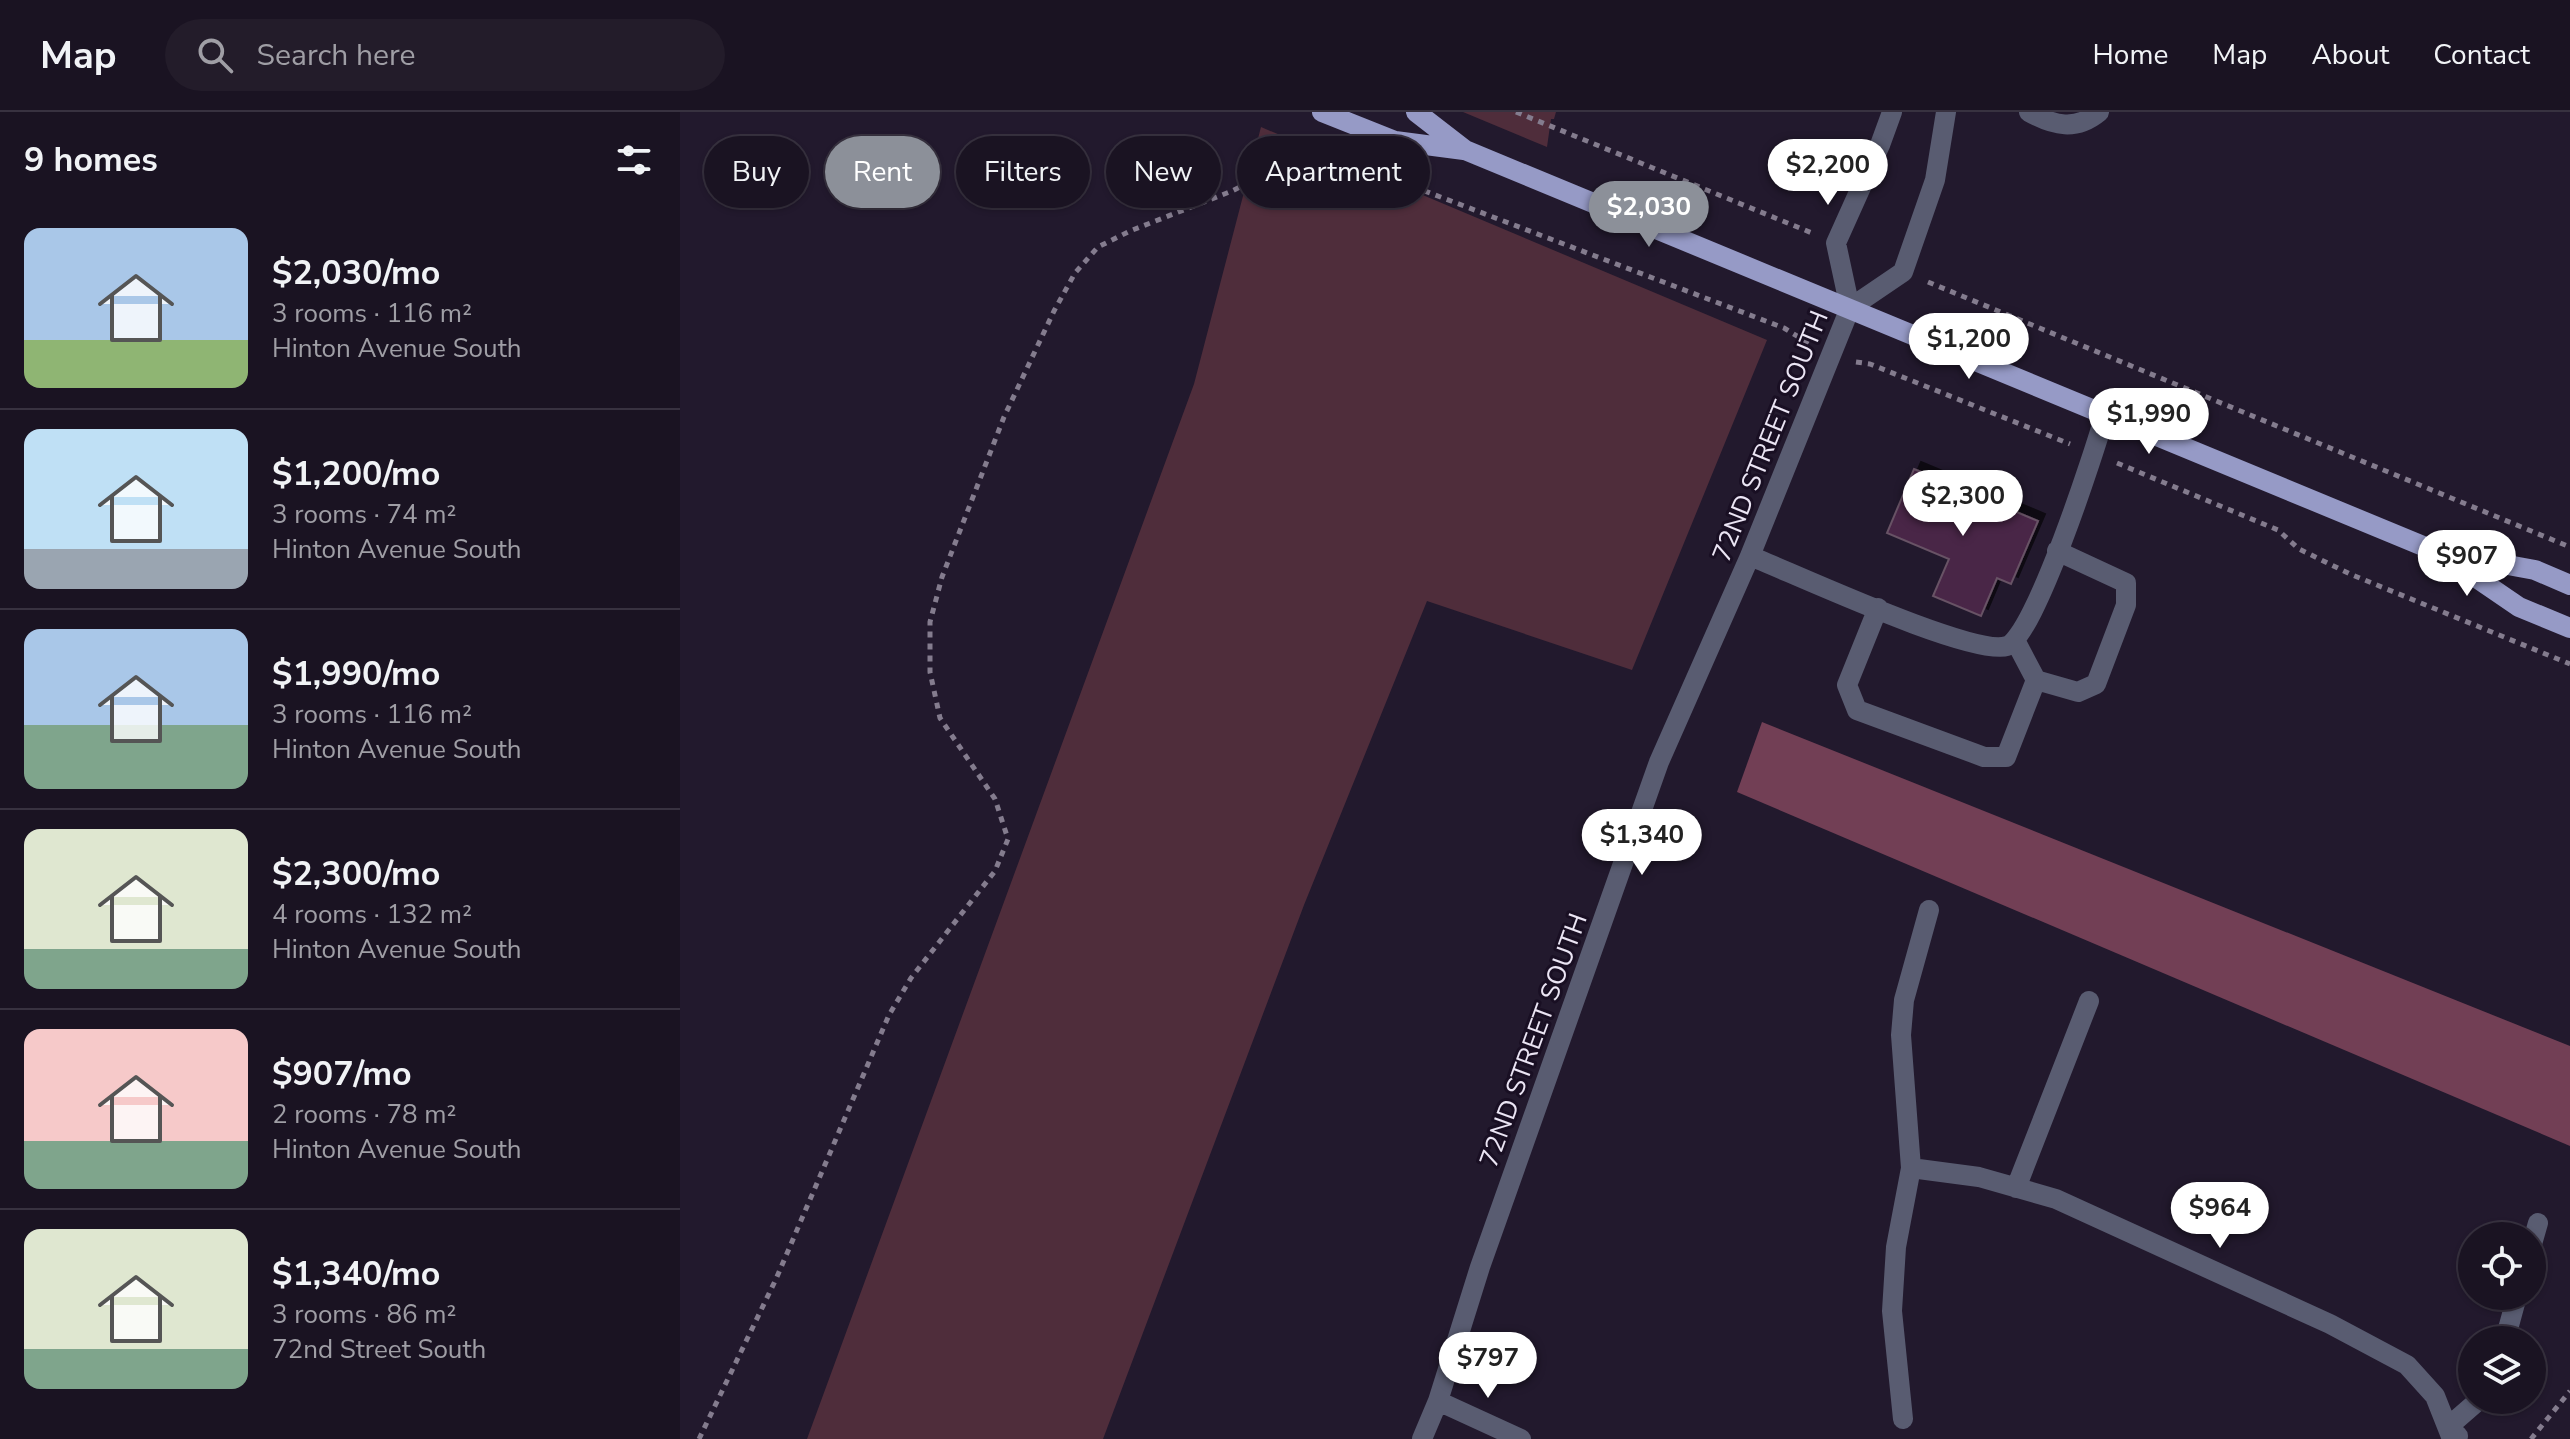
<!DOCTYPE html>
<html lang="en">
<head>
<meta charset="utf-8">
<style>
  body { margin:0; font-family:"Nunito Sans",sans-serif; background:#231c2a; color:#f1f3f6; height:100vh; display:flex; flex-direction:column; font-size:30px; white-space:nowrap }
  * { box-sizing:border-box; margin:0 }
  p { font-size:26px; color:#9f9ea5 }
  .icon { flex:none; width:44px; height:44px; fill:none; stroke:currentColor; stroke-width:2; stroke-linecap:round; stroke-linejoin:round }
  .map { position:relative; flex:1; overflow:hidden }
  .sheet { display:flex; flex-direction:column; background:#1a1322; width:680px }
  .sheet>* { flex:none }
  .banner { position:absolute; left:24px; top:24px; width:760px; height:72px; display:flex; gap:16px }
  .fabs { position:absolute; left:1778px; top:1110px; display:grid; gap:16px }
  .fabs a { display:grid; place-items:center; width:88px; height:88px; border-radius:50%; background:#1a1322; box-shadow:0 2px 6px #0004,0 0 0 2px #383240; font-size:40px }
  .price { position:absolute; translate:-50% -68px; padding:0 18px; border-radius:28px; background:#fff; color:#222; font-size:26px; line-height:52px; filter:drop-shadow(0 2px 4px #0008) }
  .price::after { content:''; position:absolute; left:50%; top:48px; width:24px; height:18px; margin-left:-12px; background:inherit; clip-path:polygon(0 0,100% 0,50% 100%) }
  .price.selected { background:#8c9099; color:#fff }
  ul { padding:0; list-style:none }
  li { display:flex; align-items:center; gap:24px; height:200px; padding:0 24px }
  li+li { border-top:2px solid #383240 }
  li span { display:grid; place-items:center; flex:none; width:224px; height:160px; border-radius:16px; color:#555 }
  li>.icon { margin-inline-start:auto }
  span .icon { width:96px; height:96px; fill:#fffc; stroke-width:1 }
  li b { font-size:34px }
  h2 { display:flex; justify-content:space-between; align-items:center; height:96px; padding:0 24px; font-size:34px }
  .tag { padding:0 28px; border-radius:36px; background:#1a1322; box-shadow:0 2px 6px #0004,0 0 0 2px #383240; font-size:28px; line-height:72px }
  .tag.selected { background:#8c9099; color:#fff }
  header { display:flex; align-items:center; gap:48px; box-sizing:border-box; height:112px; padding:0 40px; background:#1a1322; border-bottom:2px solid #383240 }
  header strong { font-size:38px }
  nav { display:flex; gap:44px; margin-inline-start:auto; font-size:28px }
  .search { width:560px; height:72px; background:#231c2a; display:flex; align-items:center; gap:20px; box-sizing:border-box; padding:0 28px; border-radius:44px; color:#9f9ea5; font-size:30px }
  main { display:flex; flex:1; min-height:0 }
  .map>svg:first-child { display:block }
  .green { fill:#4f2d3b }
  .forest { fill:#723f55 }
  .building { fill:#4a2547; stroke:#675265; stroke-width:2; filter:url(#shadow) }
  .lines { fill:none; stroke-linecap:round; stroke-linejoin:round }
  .path { stroke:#847c8e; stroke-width:5; stroke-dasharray:6 6; stroke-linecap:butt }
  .minor { stroke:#595c71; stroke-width:20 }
  .major { stroke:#969ac6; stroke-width:20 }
  .labels { text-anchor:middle; stroke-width:6; stroke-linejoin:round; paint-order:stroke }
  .street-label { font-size:26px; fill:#ebe5f4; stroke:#190f23 }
</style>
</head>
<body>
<header>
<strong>Map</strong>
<div class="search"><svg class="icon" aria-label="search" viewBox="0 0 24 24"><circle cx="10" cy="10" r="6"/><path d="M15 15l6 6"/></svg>Search here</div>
<nav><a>Home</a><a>Map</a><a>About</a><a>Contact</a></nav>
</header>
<main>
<section class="sheet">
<h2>9 homes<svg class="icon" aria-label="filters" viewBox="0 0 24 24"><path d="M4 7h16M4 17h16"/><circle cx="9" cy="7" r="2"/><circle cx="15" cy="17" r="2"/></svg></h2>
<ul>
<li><span style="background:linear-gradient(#a9c7e8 70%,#8fb573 0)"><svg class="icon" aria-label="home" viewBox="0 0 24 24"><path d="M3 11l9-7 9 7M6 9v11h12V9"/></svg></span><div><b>$2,030/mo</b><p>3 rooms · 116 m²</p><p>Hinton Avenue South</p></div></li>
<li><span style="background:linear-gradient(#bfe0f5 75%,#9aa5b1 0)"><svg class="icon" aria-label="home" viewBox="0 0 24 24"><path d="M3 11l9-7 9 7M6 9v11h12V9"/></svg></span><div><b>$1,200/mo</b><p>3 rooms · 74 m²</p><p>Hinton Avenue South</p></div></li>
<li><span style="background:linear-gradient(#a9c7e8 60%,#7fa58c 0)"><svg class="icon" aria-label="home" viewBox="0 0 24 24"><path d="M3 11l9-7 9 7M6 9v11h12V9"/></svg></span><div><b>$1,990/mo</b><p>3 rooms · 116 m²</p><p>Hinton Avenue South</p></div></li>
<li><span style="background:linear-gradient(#dfe7d0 75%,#7fa58c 0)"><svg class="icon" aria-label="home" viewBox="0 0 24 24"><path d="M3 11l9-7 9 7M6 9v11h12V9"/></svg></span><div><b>$2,300/mo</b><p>4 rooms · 132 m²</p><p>Hinton Avenue South</p></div></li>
<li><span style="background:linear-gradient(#f6c9c9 70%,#7fa58c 0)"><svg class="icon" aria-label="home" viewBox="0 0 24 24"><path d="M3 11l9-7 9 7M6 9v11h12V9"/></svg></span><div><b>$907/mo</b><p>2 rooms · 78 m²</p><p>Hinton Avenue South</p></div></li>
<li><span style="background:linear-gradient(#dfe7d0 75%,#7fa58c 0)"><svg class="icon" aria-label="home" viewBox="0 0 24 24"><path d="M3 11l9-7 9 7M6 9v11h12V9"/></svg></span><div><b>$1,340/mo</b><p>3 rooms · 86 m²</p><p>72nd Street South</p></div></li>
</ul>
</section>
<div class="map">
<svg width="1890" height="1327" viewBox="0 0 1890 1327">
  <defs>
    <filter id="shadow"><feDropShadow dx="7" dy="-7" stdDeviation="0" flood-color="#0009"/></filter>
  </defs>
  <rect width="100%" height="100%" fill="#22192d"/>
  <path class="green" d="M783 0H876L874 7H871L867 35Z
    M581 15 1087 228 952 558 747 489 624 793 423 1327H127L514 272Z"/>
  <path class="forest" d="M1082 610 1890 934V1034L1057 680Z"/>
  <path class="building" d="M1234 357 1358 409 1331 472 1317 466 1301 504 1253 484 1269 447 1207 421Z"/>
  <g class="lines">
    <path class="path" d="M836 0 1132 121
      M1248 170 1890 435
      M1176 250 1190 252 1390 332
      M1437 351 1598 418 1619 437 1670 462 1890 552
      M19 1327 96 1167 209 903 231 866 315 759 328 727 315 687 260 606 250 560V510L262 465 324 305 374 199 395 161 418 135 450 119 552 79 606 52 653 44 1104 216 1130 232
      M1851 1327 1890 1279"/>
    <path class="minor" d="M1349 0C1374 14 1396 19 1419 0
      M1170 196 1156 131 1200 33 1212 0
      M1070 444C1113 461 1293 545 1327 534 1354 526 1416 336 1425 302
      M1198 496 1167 573 1177 598 1304 645H1326L1356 568 1336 530
      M1356 568 1398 580 1416 572 1446 493V471L1377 439
      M1231 1056 1299 1065 1376 1087 1650 1212 1727 1253 1755 1284 1772 1327
      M1336 1076 1409 889
      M1852 1132 1858 1111
      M1825 1228 1837 1184
      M758 1289 841 1327
      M1223 1307 1212 1199 1216 1135 1231 1056 1221 923 1224 888 1249 798
      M1778 1324 1768 1315 1799 1288
      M742 1327 758 1289 800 1155 979 650 1070 444 1170 196 1223 160 1255 68 1266 0"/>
    <path class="major" d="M642 0 715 29 784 38
      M736 0 785 38 1760 441 1839 495 1890 516
      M1768 442 1855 458 1890 473"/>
  </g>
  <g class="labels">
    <g class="street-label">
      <text transform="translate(1090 324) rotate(-68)" y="9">72ND STREET SOUTH</text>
      <text transform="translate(853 928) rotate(-70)" y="9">72ND STREET SOUTH</text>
    </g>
  </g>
</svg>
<div class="fabs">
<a><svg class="icon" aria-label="locate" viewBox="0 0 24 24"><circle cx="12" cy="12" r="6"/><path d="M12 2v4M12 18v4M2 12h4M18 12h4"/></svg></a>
<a><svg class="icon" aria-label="layers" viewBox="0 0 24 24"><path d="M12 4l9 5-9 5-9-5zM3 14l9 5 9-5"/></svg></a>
</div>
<b class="price" style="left:1148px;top:95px">$2,200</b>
<b class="price selected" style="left:969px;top:137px">$2,030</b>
<b class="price" style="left:1289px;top:269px">$1,200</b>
<b class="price" style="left:1469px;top:344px">$1,990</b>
<b class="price" style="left:1283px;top:426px">$2,300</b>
<b class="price" style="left:1787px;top:486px">$907</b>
<b class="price" style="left:962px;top:765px">$1,340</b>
<b class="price" style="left:1540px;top:1138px">$964</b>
<b class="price" style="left:808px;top:1288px">$797</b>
<div class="banner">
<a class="tag">Buy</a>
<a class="tag selected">Rent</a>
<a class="tag">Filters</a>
<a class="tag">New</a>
<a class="tag">Apartment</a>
</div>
</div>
</main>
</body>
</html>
